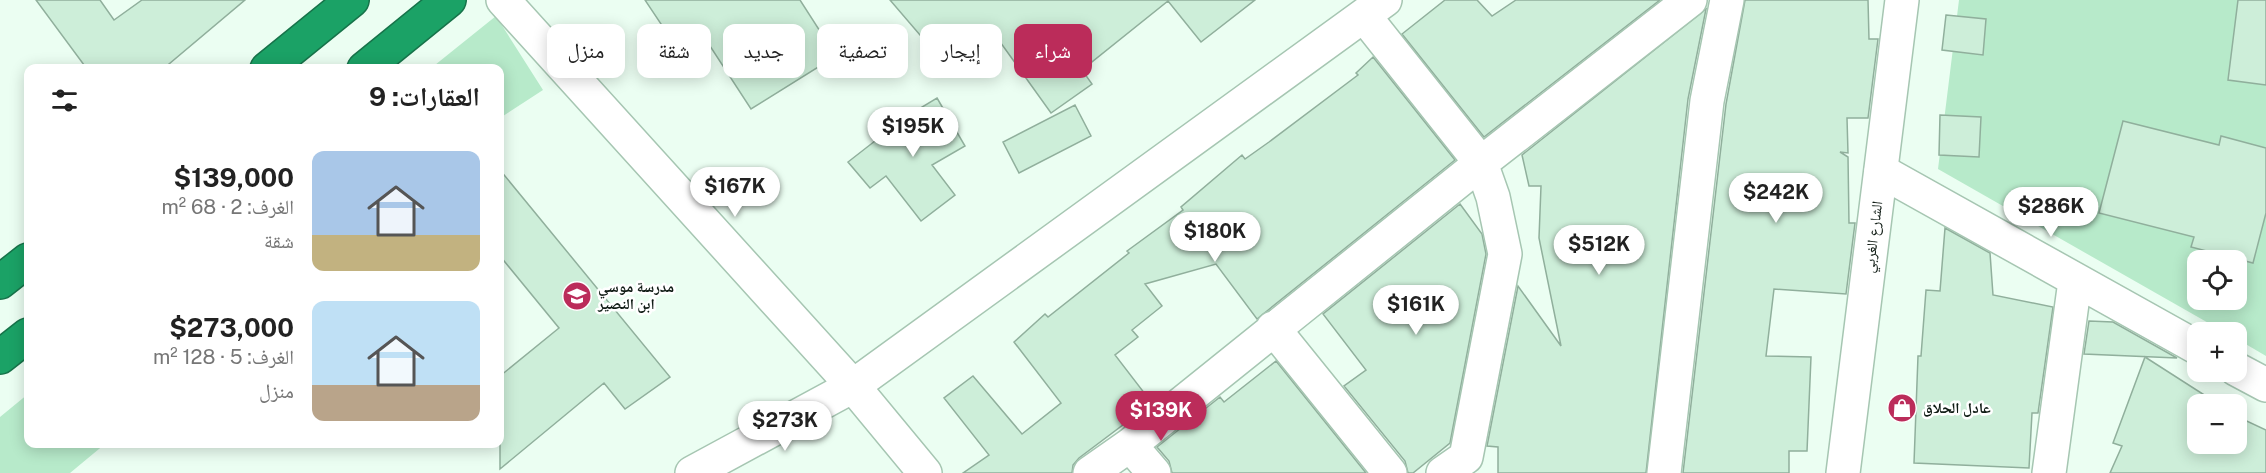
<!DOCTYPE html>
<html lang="ar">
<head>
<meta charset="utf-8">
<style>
  body { margin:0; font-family:"Public Sans","Noto Naskh Arabic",sans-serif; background:#f6f6f6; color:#222; direction:rtl; height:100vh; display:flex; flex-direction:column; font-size:22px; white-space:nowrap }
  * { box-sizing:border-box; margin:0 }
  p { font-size:20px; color:#767676 }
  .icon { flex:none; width:33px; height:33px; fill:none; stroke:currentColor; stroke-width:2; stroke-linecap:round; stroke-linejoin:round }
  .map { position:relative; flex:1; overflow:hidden; direction:ltr }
  .side { position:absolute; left:24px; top:64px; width:480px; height:384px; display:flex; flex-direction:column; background:#fff; border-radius:12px; box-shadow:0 3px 15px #0003; direction:rtl }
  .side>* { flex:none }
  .guide { position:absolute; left:522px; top:24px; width:570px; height:54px; direction:rtl; display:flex; gap:12px }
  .controls { position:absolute; left:2187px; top:250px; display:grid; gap:12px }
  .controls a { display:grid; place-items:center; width:60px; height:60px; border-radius:12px; background:#fff; box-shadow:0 3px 15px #0003; font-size:30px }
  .price { position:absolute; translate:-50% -51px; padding:0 14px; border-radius:21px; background:#fff; color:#222; font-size:20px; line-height:39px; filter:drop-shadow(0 2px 3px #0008) }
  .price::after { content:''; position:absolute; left:50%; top:36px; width:18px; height:14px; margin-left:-9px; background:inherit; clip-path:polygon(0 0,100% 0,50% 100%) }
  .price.selected { background:#bb2c5a; color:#fff }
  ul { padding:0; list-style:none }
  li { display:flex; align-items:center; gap:18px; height:150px; padding:0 24px }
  li span { display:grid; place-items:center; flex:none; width:168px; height:120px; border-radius:12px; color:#555 }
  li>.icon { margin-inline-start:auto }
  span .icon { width:72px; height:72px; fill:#fffc; stroke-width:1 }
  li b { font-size:26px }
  h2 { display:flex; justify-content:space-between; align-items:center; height:72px; padding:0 24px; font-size:26px }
  .tag { padding:0 21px; border-radius:12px; background:#fff; box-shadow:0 3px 15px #0003; font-size:21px; line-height:54px }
  .tag.selected { background:#bb2c5a; color:#fff }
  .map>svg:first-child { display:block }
  .green { fill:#b7eaca; fill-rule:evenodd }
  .building { fill:#cdeed9; stroke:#90af9c; stroke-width:1.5 }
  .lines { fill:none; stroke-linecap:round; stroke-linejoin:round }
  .street-casing { stroke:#a6c6b2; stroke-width:36 }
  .secondary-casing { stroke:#a6c6b2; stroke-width:36 }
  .highway-casing { stroke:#17734a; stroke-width:36 }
  .street { stroke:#fff; stroke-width:33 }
  .secondary { stroke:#fff; stroke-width:33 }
  .highway { stroke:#1ba266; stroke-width:33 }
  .labels { text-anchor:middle; stroke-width:5; stroke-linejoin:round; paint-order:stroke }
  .street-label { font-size:15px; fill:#101c15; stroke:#fff }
  .poi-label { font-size:15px; font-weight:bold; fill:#101c15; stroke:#fff; text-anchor:start }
</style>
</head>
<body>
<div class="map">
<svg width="2266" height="473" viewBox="0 0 2266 473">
  <rect width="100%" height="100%" fill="#ebfef2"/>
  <path class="green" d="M1959 0H2266V356L2237 339 2236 333H2226L1938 169ZM2198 261H2236V300H2198Z
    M496 16 543 90 500 118V69H430Z
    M28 394V444H105L70 473H0V417Z"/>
  <path class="building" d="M36 0H100L114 20 142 0H245L163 69H87Z
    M645 0H800L836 56 751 109 697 26 673 42Z
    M890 0H1255L1201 42 1168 1 1082 70 1092 84 1051 113 988 25 944 63Z
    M1445 0H1477L1492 16 1516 0H1660L1484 137 1402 34Z
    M1745 0H1868L1869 39H1878L1868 118H1847L1848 153 1840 152 1848 157 1849 223H1855L1846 294 1774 289 1766 356 1811 357 1807 451H1789V473H1683L1726 104Z
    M2238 0H2266V85L2228 80Z
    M1706 9 1688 99 1646 473H1498V447L1487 446 1518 286 1561 346 1539 238 1541 186H1529L1522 155Z
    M1946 15 1986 19 1983 55 1942 50Z
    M1373 57 1455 160 1257 319 1216 264 1145 284 1162 306 1132 330 1138 337 1115 355 1152 403 1079 458 1073 465 1072 473H963L989 455 944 398 973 376 1022 434 1061 403 1014 342 1045 314 1048 317 1129 253 1127 251 1183 210 1181 207 1242 155 1245 159 1269 142 1358 75 1356 73Z
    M937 98 965 146 932 165 955 195 921 221 886 176 870 188 848 162 907 116Z
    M1075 105 1091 136 1019 173 1003 142Z
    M1940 115 1981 117 1979 157 1939 155Z
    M2123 121 2219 145 2221 136 2266 148V213L2253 263 2191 247 2194 237 2099 213Z
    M500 170 670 377 625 409 604 383 500 469V376L559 328 500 256Z
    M1460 204 1482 234 1486 254 1450 443 1413 473H1408L1405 461 1344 386 1366 370 1323 314Z
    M1945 228 1990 253 1993 295 2053 307 2038 413H2032L2029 468 1914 463 1918 356H1921L1926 290 1940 291Z
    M2089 321 2113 322 2177 358 2084 354Z
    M2145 357 2220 405H2198V444H2236V416L2266 430V473H2110L2122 446 2113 443Z
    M1276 361 1366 473H1172L1169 461 1157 447 1220 397 1224 402Z"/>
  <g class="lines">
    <g class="street-casing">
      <path id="street" d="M503 0 853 386 925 473
        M1365 17 1481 163 1493 197 1505 254 1466 457 1443 473
        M1881 171 2198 348
        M1273 328 1390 473
        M2236 369 2266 385
        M1130 445 1154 473
        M692 473 853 386 1385 0
        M1090 473 1130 445 1481 163 1690 0
        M1664 473 1707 101 1727 0
        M2049 473 2075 281"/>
    </g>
    <g class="secondary-casing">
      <path id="secondary" d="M1843 473 1902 0"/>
    </g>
    <g class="highway-casing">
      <path id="highway" d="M267 69 352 0
        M364 69 449 0
        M0 282 28 260
        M0 357 28 335"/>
    </g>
    <use href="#street" class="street"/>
    <use href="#secondary" class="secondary"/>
    <use href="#highway" class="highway"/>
  </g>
  <defs>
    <g id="school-disc" transform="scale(1.5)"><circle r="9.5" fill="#bb2c5a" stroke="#fff"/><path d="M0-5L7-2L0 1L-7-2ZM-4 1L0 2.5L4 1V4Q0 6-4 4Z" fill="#fff"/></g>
    <g id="shop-disc" transform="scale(1.5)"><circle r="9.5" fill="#bb2c5a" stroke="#fff"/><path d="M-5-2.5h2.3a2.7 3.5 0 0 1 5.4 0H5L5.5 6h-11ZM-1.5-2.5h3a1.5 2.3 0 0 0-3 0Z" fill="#fff"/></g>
  </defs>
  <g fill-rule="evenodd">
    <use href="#school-disc" x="577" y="296"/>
    <use href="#shop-disc" x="1902" y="408"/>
  </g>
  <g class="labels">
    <g class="street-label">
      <text transform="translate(1873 237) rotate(-83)" y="5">الشارع الغربي</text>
    </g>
    <g class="poi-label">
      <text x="598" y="292">مدرسة موسي<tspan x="598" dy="17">ابن النصير</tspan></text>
      <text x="1923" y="413">عادل الحلاق</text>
    </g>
  </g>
</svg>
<div class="controls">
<a><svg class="icon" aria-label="locate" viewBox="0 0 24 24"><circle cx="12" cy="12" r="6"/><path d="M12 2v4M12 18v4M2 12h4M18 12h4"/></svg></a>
<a>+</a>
<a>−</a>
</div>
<b class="price" style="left:913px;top:158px">$195K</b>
<b class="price" style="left:735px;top:218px">$167K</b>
<b class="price" style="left:1776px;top:224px">$242K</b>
<b class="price" style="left:2051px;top:238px">$286K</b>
<b class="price" style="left:1215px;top:263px">$180K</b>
<b class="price" style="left:1599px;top:276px">$512K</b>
<b class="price" style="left:1416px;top:336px">$161K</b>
<b class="price selected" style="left:1161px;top:442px">$139K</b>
<b class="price" style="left:785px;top:452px">$273K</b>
<div class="guide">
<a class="tag selected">شراء</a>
<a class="tag">إيجار</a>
<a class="tag">تصفية</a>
<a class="tag">جديد</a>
<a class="tag">شقة</a>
<a class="tag">منزل</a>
</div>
<section class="side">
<h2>العقارات: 9<svg class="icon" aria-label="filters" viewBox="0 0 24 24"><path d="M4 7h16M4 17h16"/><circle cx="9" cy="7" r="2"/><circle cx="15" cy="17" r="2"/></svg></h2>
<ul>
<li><span style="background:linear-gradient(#a9c7e8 70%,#c2b280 0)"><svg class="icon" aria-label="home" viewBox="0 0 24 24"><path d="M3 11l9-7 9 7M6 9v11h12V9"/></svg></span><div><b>$139,000</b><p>الغرف: 2 · 68 m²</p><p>شقة</p></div></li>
<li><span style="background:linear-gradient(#bfe0f5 70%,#b9a48a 0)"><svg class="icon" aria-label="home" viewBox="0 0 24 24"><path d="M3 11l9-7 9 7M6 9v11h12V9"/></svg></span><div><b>$273,000</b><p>الغرف: 5 · 128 m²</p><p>منزل</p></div></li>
</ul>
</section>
</div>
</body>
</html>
